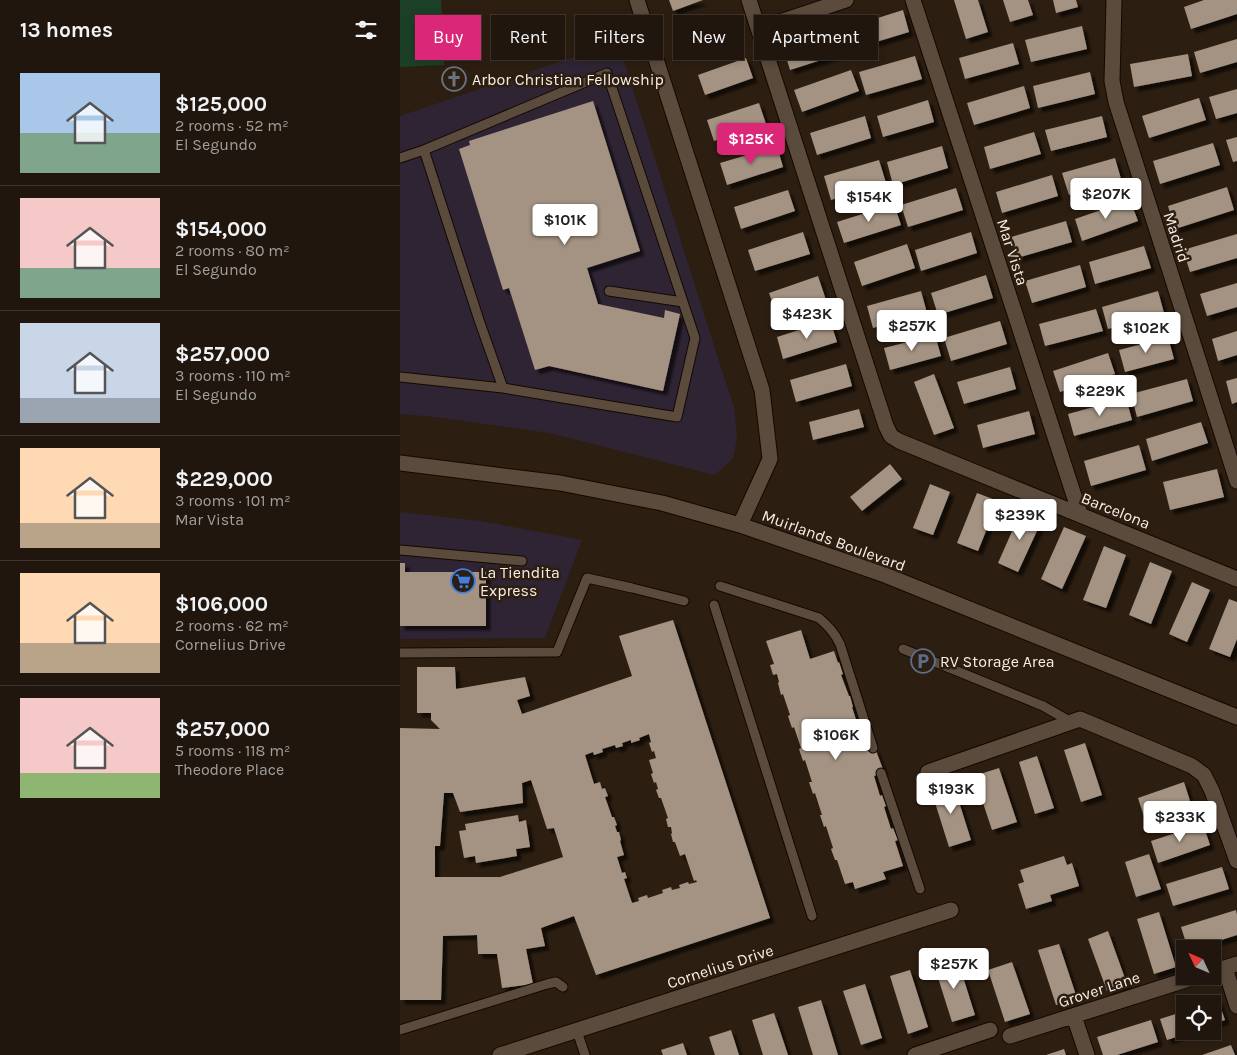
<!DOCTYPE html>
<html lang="en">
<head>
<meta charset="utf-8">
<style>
  body { margin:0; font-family:Karla,sans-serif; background:#291f16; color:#f1f3f6; height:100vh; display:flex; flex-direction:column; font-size:19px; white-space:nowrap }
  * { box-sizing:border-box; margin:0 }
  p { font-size:16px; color:#a29f9d }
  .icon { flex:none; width:28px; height:28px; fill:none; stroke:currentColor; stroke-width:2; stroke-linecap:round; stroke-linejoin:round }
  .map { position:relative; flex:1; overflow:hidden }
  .panel { display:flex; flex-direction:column; background:#21160d; width:400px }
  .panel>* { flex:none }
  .guide { position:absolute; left:15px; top:15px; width:475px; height:45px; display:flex; gap:10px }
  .needle { width:32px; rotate:314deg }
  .fabs { position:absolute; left:776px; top:940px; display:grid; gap:10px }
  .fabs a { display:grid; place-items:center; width:45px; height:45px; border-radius:0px; background:#21160d; box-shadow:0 2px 8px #0003,0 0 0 1px #3e352e; font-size:25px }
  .price { position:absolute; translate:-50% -42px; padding:0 11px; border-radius:5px; background:#fff; color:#222; font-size:16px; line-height:32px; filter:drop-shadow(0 1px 2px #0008) }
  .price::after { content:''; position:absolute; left:50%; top:30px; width:15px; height:11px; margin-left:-8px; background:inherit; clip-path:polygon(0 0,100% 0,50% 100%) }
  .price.current { background:#db2777; color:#fff }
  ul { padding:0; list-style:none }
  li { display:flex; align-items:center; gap:15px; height:125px; padding:0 20px }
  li+li { border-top:1px solid #3e352e }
  li span { display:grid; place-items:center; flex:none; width:140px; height:100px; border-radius:0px; color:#555 }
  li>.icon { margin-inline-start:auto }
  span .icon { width:60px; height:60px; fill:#fffc; stroke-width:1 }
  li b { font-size:21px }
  h2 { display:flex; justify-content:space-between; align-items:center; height:60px; padding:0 20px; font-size:21px }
  .chip { padding:0 18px; border-radius:0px; background:#21160d; box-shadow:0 2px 8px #0003,0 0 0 1px #3e352e; font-size:18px; line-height:45px }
  .chip.current { background:#db2777; color:#fff }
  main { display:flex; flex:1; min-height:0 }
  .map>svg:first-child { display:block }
  .commercial { fill:#2f2433 }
  .green { fill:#1b4027 }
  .building { fill:#a49382; fill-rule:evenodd; filter:url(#shadow) }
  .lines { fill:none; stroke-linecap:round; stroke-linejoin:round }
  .lane-casing { stroke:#140800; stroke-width:11 }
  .street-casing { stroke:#140800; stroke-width:17 }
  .secondary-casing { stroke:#140800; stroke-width:17 }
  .lane { stroke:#5b4b3d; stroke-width:9 }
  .street { stroke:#5b4b3d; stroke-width:15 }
  .secondary { stroke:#5b4b3d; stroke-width:15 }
  .labels { text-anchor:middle; stroke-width:5; stroke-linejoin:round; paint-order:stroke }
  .poi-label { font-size:16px; fill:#f8eee5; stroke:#2c1e11; text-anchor:start }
  .street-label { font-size:16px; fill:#f8eee5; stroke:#2c1e11 }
</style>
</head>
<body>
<main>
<section class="panel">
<h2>13 homes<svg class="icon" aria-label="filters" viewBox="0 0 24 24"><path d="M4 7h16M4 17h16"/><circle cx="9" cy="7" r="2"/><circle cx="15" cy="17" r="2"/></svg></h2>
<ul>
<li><span style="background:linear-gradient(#a9c7e8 60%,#7fa58c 0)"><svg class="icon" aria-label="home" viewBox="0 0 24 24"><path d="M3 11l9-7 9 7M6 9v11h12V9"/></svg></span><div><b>$125,000</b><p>2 rooms · 52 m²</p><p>El Segundo</p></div></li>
<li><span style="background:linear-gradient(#f6c9c9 70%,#7fa58c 0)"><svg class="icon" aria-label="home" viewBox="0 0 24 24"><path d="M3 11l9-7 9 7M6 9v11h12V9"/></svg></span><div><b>$154,000</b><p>2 rooms · 80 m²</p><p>El Segundo</p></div></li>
<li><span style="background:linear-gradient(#c9d6e8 75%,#9aa5b1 0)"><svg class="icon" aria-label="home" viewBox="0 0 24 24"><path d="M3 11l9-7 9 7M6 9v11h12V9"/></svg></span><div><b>$257,000</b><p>3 rooms · 110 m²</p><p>El Segundo</p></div></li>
<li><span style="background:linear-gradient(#ffd9b3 75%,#b9a48a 0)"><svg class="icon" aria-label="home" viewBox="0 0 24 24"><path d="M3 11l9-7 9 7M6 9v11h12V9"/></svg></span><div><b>$229,000</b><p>3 rooms · 101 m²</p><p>Mar Vista</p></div></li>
<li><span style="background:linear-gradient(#ffd9b3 70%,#b9a48a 0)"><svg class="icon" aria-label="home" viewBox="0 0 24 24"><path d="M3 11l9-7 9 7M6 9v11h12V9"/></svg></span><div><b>$106,000</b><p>2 rooms · 62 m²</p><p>Cornelius Drive</p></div></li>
<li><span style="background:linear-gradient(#f6c9c9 75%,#8fb573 0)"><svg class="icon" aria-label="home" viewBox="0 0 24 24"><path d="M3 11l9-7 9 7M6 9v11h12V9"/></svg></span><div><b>$257,000</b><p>5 rooms · 118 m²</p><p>Theodore Place</p></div></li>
</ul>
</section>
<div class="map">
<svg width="837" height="1055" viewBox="0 0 837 1055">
  <defs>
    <filter id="shadow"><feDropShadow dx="4.5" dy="4.5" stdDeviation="1" flood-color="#0009"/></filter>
  </defs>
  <rect width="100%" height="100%" fill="#2c1e11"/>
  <path class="commercial" d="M218 42 323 374 334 407 337 438 333 458 315 475 149 433 35 417 0 414V116Z
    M0 512 81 521 182 540 145 638 0 639Z"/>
  <path class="green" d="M0 0H41L44 65 0 67Z"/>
  <path class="building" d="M269 0H303L273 11Z
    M554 0H578L588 32 566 39Z
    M603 0H628L633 15 610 22Z
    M653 0H676L678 7 656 13Z
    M804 0H837V14L791 29 784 7Z
    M503 10 509 32 453 49 446 28Z
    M332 15 340 36 294 52 286 31Z
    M67 16 68 46 47 47V17Z
    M682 26 687 49 631 62 625 40Z
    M439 30 446 52 390 70 383 47Z
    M837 39V62L800 73 794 52Z
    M613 43 619 64 565 79 559 58Z
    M788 54 792 76 734 87 730 64Z
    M515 56 522 79 466 95 459 72Z
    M346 58 353 78 305 95 298 75Z
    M451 70 459 91 402 112 394 90Z
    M690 72 695 94 638 108 633 86Z
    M624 86 630 108 574 125 567 103Z
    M837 89V113L816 119 809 97Z
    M799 98 806 120 749 138 742 116Z
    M528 100 534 122 483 137 477 116Z
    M193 101 240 251 187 268 198 304 264 318 265 310 280 314 263 391 149 366 135 370 109 288 103 290 59 149 70 145 69 141Z
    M359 103 366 124 314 141 307 120Z
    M465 116 471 138 417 155 410 133Z
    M702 116 707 137 651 151 645 130Z
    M634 132 641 154 590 169 584 147Z
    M837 137V161L833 162 826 140Z
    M813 143 820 165 760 184 753 161Z
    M377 146 383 167 327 185 320 163Z
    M542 146 548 168 493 185 487 162Z
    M715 158 721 179 669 195 662 173Z
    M479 160 486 183 431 200 424 176Z
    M652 175 658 196 602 213 596 192Z
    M827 187 834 210 775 229 768 206Z
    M556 188 563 210 508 227 501 205Z
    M388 190 395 211 341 229 334 207Z
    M730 200 738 221 682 241 675 219Z
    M494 204 501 225 444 243 437 222Z
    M666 221 672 242 617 258 611 237Z
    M403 232 410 254 355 271 348 250Z
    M571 232 577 253 521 271 515 250Z
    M837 234V258L790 272 783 250Z
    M507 244 515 268 462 286 454 262Z
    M744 246 751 268 695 284 689 262Z
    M680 265 686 287 632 303 625 281Z
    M586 275 593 298 538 315 531 293Z
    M418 276 426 300 377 316 369 293Z
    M837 283V307L807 316 800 294Z
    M521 291 527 313 473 328 467 306Z
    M758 291 764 313 708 329 702 307Z
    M696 309 703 331 645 346 639 324Z
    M430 320 437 342 383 359 377 337Z
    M600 321 607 344 551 361 544 338Z
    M837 331V355L818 361 812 339Z
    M535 335 541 356 490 370 484 348Z
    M768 337 774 359 725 372 719 350Z
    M708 353 715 374 660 392 653 371Z
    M446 364 452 386 396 402 390 380Z
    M610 367 616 389 564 404 557 382Z
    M534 374 554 428 534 435 514 382Z
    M837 378V402L832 404 826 381Z
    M787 379 793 401 737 417 731 394Z
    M726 398 732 420 674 436 668 414Z
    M459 409 464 427 413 440 409 422Z
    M629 411 635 434 583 448 577 425Z
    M801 422 808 443 752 461 746 439Z
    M739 445 746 470 691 486 684 461Z
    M490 464 502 479 462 511 450 497Z
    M817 469 824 497 770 510 763 482Z
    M530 484 550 492 533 535 513 528Z
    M577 493 598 501 578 551 557 543Z
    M621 511 642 520 618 572 598 563Z
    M664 527 686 536 662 589 641 579Z
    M704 546 726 555 706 608 683 600Z
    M750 562 772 571 751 624 729 615Z
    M0 563H5V572H86V626H0Z
    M792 582 810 590 787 642 769 634Z
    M829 599 837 602V639L830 657 809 649Z
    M273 620 370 918 196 975 174 916 141 928 145 946 126 949 133 984 102 988 97 954H78L77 935 43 936 41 1000H0V728L40 729 31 720V713H17V667H55L56 689 125 677 130 696 117 700 122 714 232 676 219 636ZM249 734 251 742 249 743 252 752 254 751 256 758 249 760 253 773 251 774 254 783 256 782 258 789 256 790 259 798H261L268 818 266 819 268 827H271L272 833 271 834 273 842H275L280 856 285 854 294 881 296 880 297 882 289 884 288 882 279 885 280 888 272 890 271 887 262 890 263 893 248 898 247 895 238 898 239 901 232 903 224 879 227 878 225 872 222 873 217 857 224 855 220 841 221 840 219 832H217L215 826 217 825 214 817H212L205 797 208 796 205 788 202 789 200 782 194 784 185 755 193 752 194 755 203 752 202 749 215 745 216 748 223 746 222 743 231 740V743L240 740 239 738ZM131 780 147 829 154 828 163 857 100 877H35V846H40L44 793H53L60 812 123 803 122 783Z
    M401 630 410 659 434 651 438 663 439 662 443 674 441 675 449 696H450L453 707H452L459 729H461L465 740 463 741 466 751 475 748 484 772 474 776 480 796 482 795 486 806 484 807 491 829 493 828 498 840 495 841 503 866 483 872 486 879 455 889 453 882 445 884 437 860H435L431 849 433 848 426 826 424 827 420 815H422L415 793 413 794 409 782H412L405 760 403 761 399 749 401 748 394 727 392 728 388 716 390 715 383 694 381 695 378 683 379 682 377 674 373 675 370 665 374 664 366 641Z
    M685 743 702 795 681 802 664 750Z
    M637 756 654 808 635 814 619 762Z
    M599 768 617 822 592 830 574 776Z
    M784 782 791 804 745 820 738 798Z
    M553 783 571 840 549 847 531 790Z
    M118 815 119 822 126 820 130 847 116 849 117 856 76 863 75 856 64 858 59 831 66 830 65 824Z
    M803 824 810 845 758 863 751 841Z
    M749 854 761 889 736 897 725 862Z
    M664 856 667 865 672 863 679 886 650 895 652 901 626 909 618 884 624 882 620 870Z
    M822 867 829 889 773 906 766 884Z
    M836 910 837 915V935L793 949H788L781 927Z
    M759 912 776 967 754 974 737 919Z
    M708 931 727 984 707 991 688 939Z
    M659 944 677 998 656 1005 638 950Z
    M557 958 575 1015 552 1022 534 965Z
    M612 962 630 1014 605 1022 588 970Z
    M510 970 528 1027 508 1034 490 976Z
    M465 984 482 1038 461 1045 443 991Z
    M421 1000 438 1055H413L398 1007Z
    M818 1000 825 1020 812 1024V1004L807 1003Z
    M785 1011V1031L791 1032 767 1040 760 1019Z
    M374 1013 388 1055H363L352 1020Z
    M751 1020 758 1042 717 1055H703L697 1037Z
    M331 1030 339 1055H315L309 1037Z
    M283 1043 287 1055H263L261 1050Z
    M831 1045 835 1055H802Z
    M664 1049 666 1055H646Z"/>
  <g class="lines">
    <g class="lane-casing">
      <path id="lane" d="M0 158 24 150 79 320 103 388
        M209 291 283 302
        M0 377 103 388 277 417 295 338 207 73 24 150
        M0 550 122 561
        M320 586 419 618C429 627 434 632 440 644L473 748
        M314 605 412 916
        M503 649 643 706 671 722
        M0 653 157 652 187 578 232 588 284 601
        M481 773 520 889
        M0 1030 147 984 156 982 163 987
        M177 1031 185 1055"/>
    </g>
    <g class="street-casing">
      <path id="street" d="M237 0 362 390 370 459 340 525
        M349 0 486 426 491 436 499 441 837 579
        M513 0 680 514
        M714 0 712 81 716 102 837 481
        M359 29 446 0
        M528 772 680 719 792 766 804 775 812 791 837 861
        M825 968 837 1006
        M812 972 837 964
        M674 1016 687 1055
        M610 1036 798 976
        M100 1055 551 910
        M515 1055 590 1030"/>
    </g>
    <g class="secondary-casing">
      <path id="secondary" d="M0 463 160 483 262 503 340 525 485 575 837 717"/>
    </g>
    <use href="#lane" class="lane"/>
    <use href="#street" class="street"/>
    <use href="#secondary" class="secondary"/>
  </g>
  <defs>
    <g id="church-ring" transform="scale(1.25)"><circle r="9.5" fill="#2c1e11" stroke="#6b7280" stroke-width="1.5"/><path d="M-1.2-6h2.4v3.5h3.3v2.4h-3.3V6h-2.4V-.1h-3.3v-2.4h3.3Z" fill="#6b7280"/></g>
    <g id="supermarket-ring" transform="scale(1.25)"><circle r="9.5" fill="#2c1e11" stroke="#3f7fe0" stroke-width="1.5"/><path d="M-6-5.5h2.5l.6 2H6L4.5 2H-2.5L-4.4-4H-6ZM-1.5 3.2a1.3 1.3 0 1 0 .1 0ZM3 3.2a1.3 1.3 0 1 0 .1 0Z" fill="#3f7fe0"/></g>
    <g id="parking-ring" transform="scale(1.25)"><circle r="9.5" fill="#2c1e11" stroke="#5c6f8a" stroke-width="1.5"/><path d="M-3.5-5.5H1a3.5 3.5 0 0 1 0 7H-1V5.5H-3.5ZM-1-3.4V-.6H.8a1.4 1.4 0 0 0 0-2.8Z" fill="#5c6f8a"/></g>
  </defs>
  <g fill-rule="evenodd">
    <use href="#church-ring" x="54" y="79"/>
    <use href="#supermarket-ring" x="63" y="581"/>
    <use href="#parking-ring" x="523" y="661"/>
  </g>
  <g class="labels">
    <g class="poi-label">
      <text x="72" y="85">Arbor Christian Fellowship</text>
      <text x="80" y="578">La Tiendita<tspan x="80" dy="18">Express</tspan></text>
      <text x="540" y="667">RV Storage Area</text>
    </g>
    <g class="street-label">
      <text transform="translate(777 237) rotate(72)" y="6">Madrid</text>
      <text transform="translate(613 252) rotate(72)" y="6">Mar Vista</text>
      <text transform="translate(716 510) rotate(22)" y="6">Barcelona</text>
      <text transform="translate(434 540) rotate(20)" y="6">Muirlands Boulevard</text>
      <text transform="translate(320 966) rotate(-18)" y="6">Cornelius Drive</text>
      <text transform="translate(699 989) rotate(-18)" y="6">Grover Lane</text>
    </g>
  </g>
</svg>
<div class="fabs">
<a><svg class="needle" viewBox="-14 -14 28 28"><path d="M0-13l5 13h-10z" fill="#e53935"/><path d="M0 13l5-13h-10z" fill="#a29f9d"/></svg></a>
<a><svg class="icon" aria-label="locate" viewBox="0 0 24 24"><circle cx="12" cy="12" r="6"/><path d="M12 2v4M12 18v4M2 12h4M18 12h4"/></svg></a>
</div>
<b class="price current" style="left:351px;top:165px">$125K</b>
<b class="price" style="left:706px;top:220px">$207K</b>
<b class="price" style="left:469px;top:223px">$154K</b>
<b class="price" style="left:165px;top:246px">$101K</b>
<b class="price" style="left:407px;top:340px">$423K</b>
<b class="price" style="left:512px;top:352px">$257K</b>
<b class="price" style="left:746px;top:354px">$102K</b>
<b class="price" style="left:700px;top:417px">$229K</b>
<b class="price" style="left:620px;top:541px">$239K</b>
<b class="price" style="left:436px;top:761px">$106K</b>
<b class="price" style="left:551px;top:815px">$193K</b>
<b class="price" style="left:780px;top:843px">$233K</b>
<b class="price" style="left:554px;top:990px">$257K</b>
<div class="guide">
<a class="chip current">Buy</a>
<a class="chip">Rent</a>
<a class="chip">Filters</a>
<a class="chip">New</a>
<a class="chip">Apartment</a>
</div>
</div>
</main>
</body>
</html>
